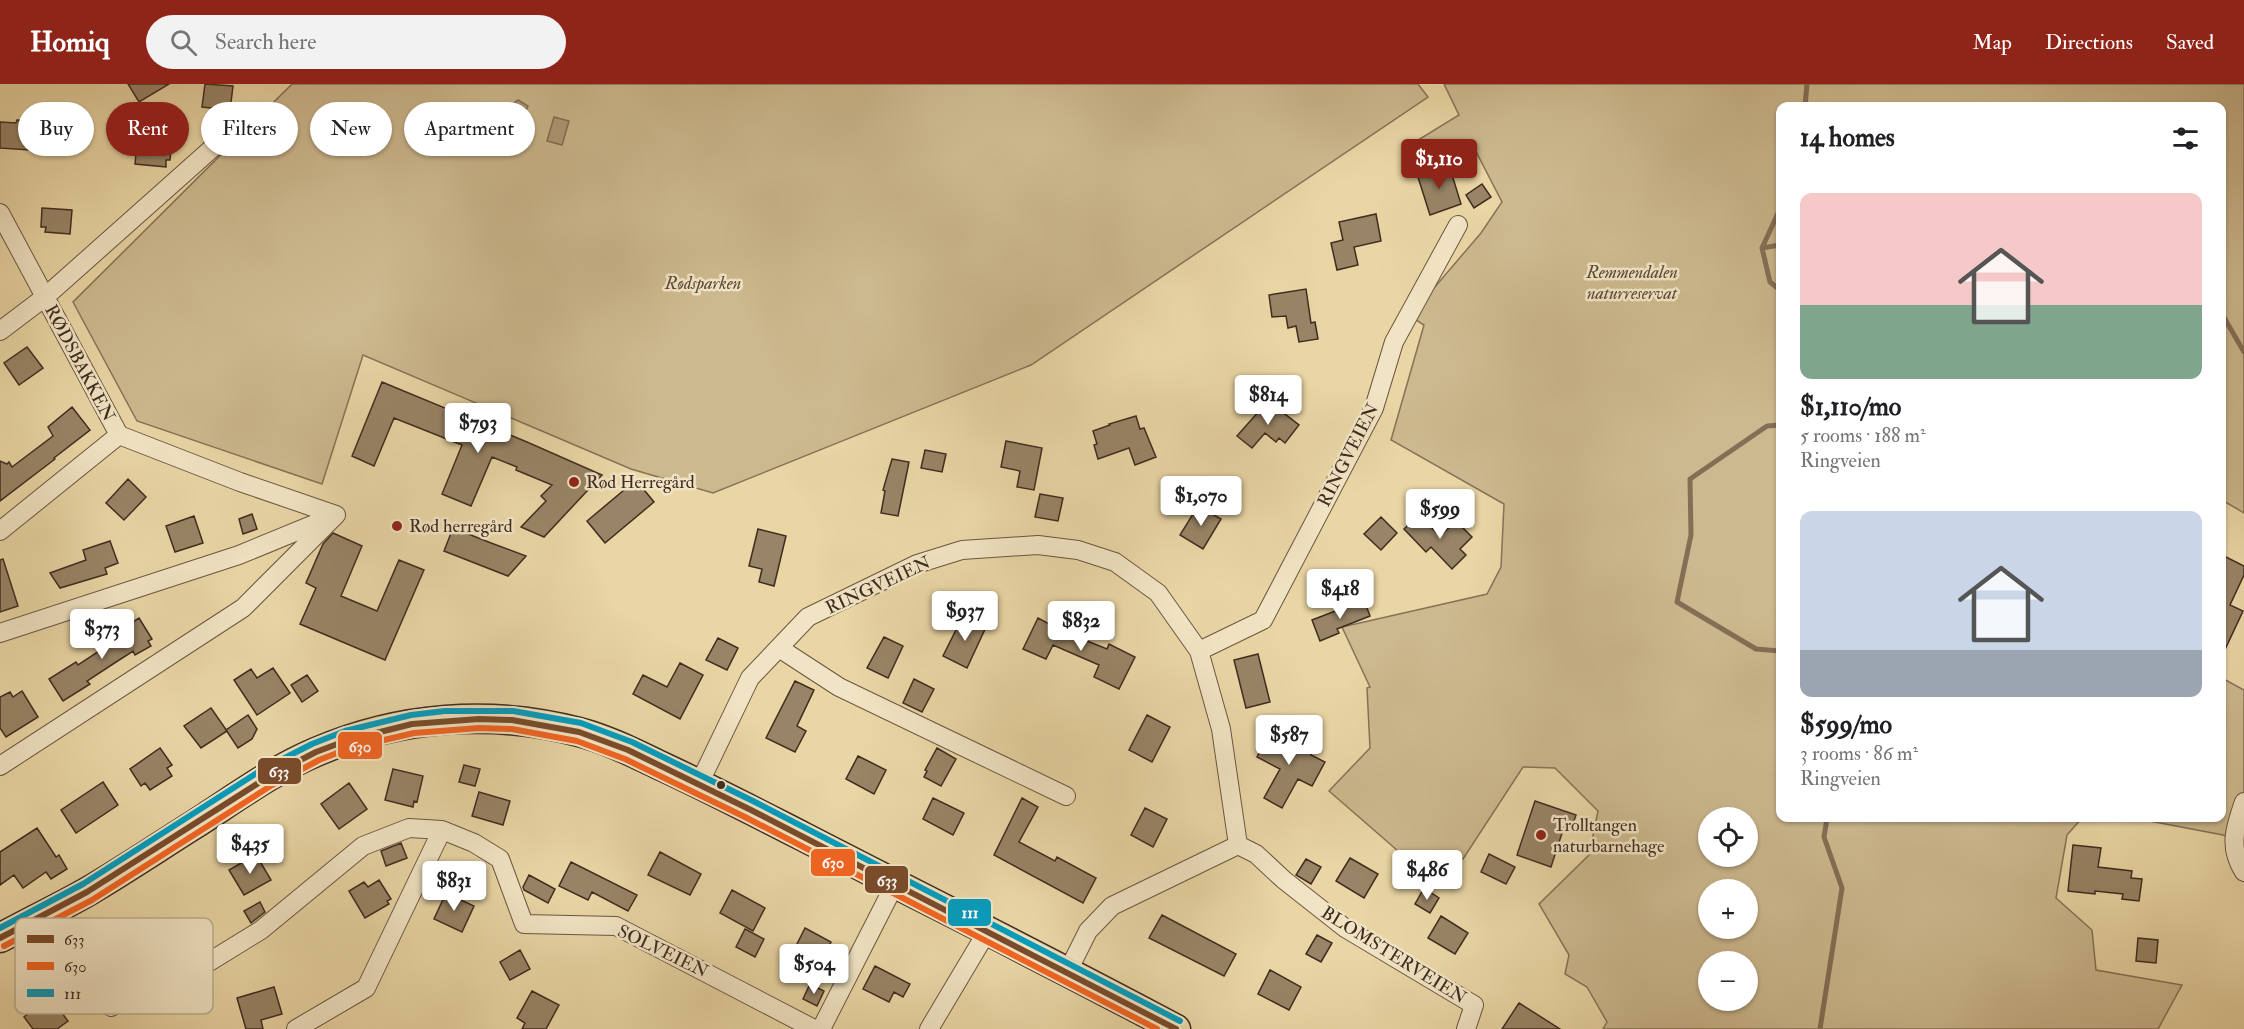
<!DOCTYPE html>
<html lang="en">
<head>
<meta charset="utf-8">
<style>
  body { margin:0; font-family:"IM FELL Double Pica",serif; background:#f2f2f2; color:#202124; height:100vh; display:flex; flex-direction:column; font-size:22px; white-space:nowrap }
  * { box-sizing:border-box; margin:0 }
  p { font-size:20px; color:#757577 }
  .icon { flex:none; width:33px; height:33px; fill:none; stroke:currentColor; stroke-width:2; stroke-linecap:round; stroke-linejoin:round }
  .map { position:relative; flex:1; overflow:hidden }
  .sheet { position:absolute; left:1776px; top:18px; width:450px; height:720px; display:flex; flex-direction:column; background:#fff; border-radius:12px; box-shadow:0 2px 4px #0004 }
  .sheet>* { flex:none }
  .banner { position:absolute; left:18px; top:18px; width:570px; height:54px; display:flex; gap:12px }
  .buttons { position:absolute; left:1698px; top:723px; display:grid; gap:12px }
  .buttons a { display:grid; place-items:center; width:60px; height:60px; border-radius:50%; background:#fff; box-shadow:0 2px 4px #0004; font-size:30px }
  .price { position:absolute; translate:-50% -51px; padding:0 14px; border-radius:6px; background:#fff; color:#222; font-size:20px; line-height:39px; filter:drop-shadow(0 2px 3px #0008) }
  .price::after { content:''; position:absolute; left:50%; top:36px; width:18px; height:14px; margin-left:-9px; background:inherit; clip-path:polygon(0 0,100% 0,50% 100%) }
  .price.on { background:#8f2418; color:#fff }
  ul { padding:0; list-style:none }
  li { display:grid; align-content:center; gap:12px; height:318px; padding:0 24px }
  li span { display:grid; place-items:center; height:186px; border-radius:12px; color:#555 }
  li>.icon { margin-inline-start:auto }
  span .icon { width:108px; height:108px; fill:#fffc; stroke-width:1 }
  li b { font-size:26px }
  h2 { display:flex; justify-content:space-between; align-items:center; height:72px; padding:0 24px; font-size:26px }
  .chip { padding:0 21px; border-radius:27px; background:#fff; box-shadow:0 2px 4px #0004; font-size:21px; line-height:54px }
  .chip.on { background:#8f2418; color:#fff }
  header { display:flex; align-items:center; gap:36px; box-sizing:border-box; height:84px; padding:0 30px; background:#8f2418; color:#fff }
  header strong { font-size:28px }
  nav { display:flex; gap:33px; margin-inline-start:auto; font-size:21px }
  .search { width:420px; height:54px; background:#f2f2f2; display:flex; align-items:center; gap:15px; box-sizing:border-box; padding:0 21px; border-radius:33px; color:#757577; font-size:22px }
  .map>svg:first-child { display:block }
  .green { fill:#cdb98f; stroke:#867258; stroke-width:1.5; fill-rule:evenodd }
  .water { fill:#b09c78; stroke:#836f55; stroke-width:1.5 }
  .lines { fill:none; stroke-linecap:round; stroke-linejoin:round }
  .stream { stroke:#836f55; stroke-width:5 }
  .building { fill:#988466; stroke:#3f2c21; stroke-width:1.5 }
  .minor-casing { stroke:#6a5642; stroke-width:20 }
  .trunk-casing { stroke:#3f2c21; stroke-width:31 }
  .minor { stroke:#f1e4c4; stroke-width:18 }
  .trunk { stroke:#ead6a5; stroke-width:28 }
  .bus-1-casing { stroke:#f1e4c4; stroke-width:10 }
  .bus-2-casing { stroke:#f1e4c4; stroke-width:10 }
  .bus-3-casing { stroke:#f1e4c4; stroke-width:10 }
  .bus-1 { stroke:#7a4b2a; stroke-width:6 }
  .bus-2 { stroke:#f26522; stroke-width:6 }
  .bus-3 { stroke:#069cbd; stroke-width:6 }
  .poi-dot { fill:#8f2418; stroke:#f1e4c4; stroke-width:2 }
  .bus-dot { fill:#3f2c21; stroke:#f1e4c4; stroke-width:2 }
  .labels { text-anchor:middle; stroke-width:5; stroke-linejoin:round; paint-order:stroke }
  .park-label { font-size:18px; font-style:italic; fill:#5b4837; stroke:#f1e4c4 }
  .street-label { font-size:18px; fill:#3f2c21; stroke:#f1e4c4 }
  .poi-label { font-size:18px; fill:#3f2c21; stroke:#f1e4c4; text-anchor:start }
  .key { fill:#f1e4c4; stroke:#bcad93; stroke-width:1.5 }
  .key-label { font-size:16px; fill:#3f2c21 }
  .line-badge { stroke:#f1e4c4; stroke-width:2 }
  .badge-label { font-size:16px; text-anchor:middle; font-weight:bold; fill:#fff }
</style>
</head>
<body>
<header>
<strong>Homiq</strong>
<div class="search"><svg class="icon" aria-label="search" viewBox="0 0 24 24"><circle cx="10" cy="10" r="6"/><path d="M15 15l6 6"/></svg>Search here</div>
<nav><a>Map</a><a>Directions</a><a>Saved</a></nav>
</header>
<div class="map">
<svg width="2244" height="945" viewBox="0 0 2244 945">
  <rect width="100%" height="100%" fill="#ead6a5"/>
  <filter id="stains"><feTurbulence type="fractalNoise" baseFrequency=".00333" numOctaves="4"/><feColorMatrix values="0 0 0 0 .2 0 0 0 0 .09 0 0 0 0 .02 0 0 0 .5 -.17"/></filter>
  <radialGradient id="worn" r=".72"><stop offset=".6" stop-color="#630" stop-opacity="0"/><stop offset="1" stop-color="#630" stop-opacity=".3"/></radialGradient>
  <path class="green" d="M292 0H1418L1428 13 1031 281 713 409 631 385 363 271 322 400 137 337 73 218Z
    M1444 0H2244V429L2222 416V22H1780V734H2082L2067 751 2056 814 2092 846 2096 886 2182 901 2158 945H1603L1607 938 1587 903 1565 890 1569 871 1539 820 1589 771 1598 727 1555 684 1523 683 1463 775 1413 780 1329 707 1370 664 1367 604 1370 603 1342 543 1487 510 1501 483 1504 420 1391 356 1424 241 1410 232 1481 149 1502 118 1471 58 1418 56 1459 31ZM1708 734H1748V772H1708ZM1708 806H1748V844H1708ZM1708 878H1748V916H1708Z
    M2222 594 2244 606V760L2223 751 2134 734H2222Z"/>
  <path class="water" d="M518 16 528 22 517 46 488 37Z
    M554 33 569 37 562 61 547 57Z"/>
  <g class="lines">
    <path class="stream" d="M1805 22 1807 0
      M1780 125 1762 164 1770 198 1780 206
      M1762 164 1780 161
      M2222 230 2244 268
      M1780 341 1767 342 1690 395 1691 451 1677 518 1756 565 1780 567
      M1820 945 1842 804 1824 753 1827 734"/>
  </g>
  <path class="building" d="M128 0H169L139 18Z
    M205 0 233 2 230 26 202 23Z
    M17 36 31 37 30 66 0 64V38L16 39Z
    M138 48 172 52 170 76H166V83L135 80Z
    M1449 81 1461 120 1430 131 1417 90Z
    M1482 100 1491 113 1474 124 1466 111Z
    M42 124 72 126 70 150 45 148 46 143H41Z
    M1376 130 1381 157 1354 163 1358 181 1337 186 1331 159 1343 156 1339 138Z
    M1306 205 1311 239 1315 238 1318 255 1299 258 1296 242 1288 244 1286 232 1272 233 1269 211Z
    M27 263 43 284 19 301 4 279Z
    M382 298 527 358 602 391 544 453 521 443 546 417 541 412 552 401 516 386 517 383 492 373 471 422 442 410 462 361 394 334 374 382 352 372Z
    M1268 317 1299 341 1285 359 1279 354 1276 358 1265 349 1252 364 1237 352Z
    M72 323 90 346 54 374 55 375 0 417V377L7 380 9 378 12 383 53 352 48 343Z
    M1136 332 1140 345 1144 344 1156 373 1135 381 1129 364 1098 375 1094 361 1097 360 1093 347 1110 341 1109 340Z
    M1006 357 1042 364 1034 406 1017 403 1020 387 1001 383Z
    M925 366 946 370 942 388 921 384Z
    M892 375 909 378 898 432 881 429 885 407 883 406Z
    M128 395 146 413 124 436 106 419Z
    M636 396 654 418 605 459 587 437Z
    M1040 410 1063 414 1058 437 1035 433Z
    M1198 422 1221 435 1203 465 1180 451Z
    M252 430 257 445 243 450 239 435Z
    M1419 431 1440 452 1456 437 1472 453 1460 465 1466 471 1452 485 1431 463 1426 468 1404 445Z
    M194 432 203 459 175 468 166 442Z
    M1381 433 1397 449 1381 466 1364 450Z
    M453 444 491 459 526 472 508 492 444 467Z
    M758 445 786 452 774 502 759 498 762 485 749 482Z
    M333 449 362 462 341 512 377 527 399 476 424 486 385 576 300 540 316 504 306 499 323 460Z
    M110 457 118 479 105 484 107 490 60 504 50 489 86 476 83 466Z
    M2222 471 2244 482V491L2230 521 2243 527 2222 572Z
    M3 475 18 522 0 528V476Z
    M1364 516 1370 532 1337 545 1339 549 1320 557 1312 536Z
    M966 532 986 543 967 584 943 572 958 542 961 543Z
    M139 534 152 555 148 557 151 562 135 571 133 567 113 580 87 597 90 600 63 617 49 595 76 578 78 581 116 556 113 551Z
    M1038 534 1060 546 1107 565 1109 560 1135 573 1119 605 1094 593 1099 581 1053 561 1046 575 1023 565Z
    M884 553 903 562 888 594 867 584Z
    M718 554 738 564 727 586 706 576Z
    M1258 570 1270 618 1246 624 1234 576Z
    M680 579 703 591 680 635 633 610 643 591 667 603Z
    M273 584 290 609 257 631 234 596 251 585 257 594Z
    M307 591 318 607 302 618 291 601Z
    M914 595 934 605 922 628 903 619Z
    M795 597 814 606 797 642 806 647 795 668 766 654Z
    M22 607 38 633 6 653 0 644V613L10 608 13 613Z
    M211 624 227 647 201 664 184 642Z
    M248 631 257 645 252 655 238 664 226 646Z
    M1147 631 1170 643 1152 678 1129 666Z
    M1270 649 1280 654 1282 650 1313 667 1311 671 1325 678 1312 702 1298 695 1282 724 1264 714 1280 685 1257 673Z
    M160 664 172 681 167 684 172 692 150 706 145 699 141 702 130 685Z
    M937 664 956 675 941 702 924 693 927 687 925 686Z
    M858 672 886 686 874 710 846 695Z
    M464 681 480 685 475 702 459 698Z
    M393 685 423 692 417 718 414 717 413 723 385 716Z
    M103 698 118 721 76 749 61 726Z
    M349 699 367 725 339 745 321 720Z
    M479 708 510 717 503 741 472 732Z
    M933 714 964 729 953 751 923 735Z
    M1022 714 1038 723 1019 758 1055 777 1057 773 1096 794 1083 819 994 771Z
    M1535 717 1576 731 1570 748 1563 746 1551 783 1517 771Z
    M1145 724 1167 735 1153 763 1131 751Z
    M37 744 56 773 59 771 67 785 51 795 46 788 23 804 14 791 0 801V768Z
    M401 759 407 774 386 782 381 767Z
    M2073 761 2101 764 2098 783 2132 787 2131 794 2142 795 2139 817 2122 815 2123 810 2095 807V810L2068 807Z
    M660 768 701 790 690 811 648 791Z
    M1489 770 1515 783 1506 800 1481 788Z
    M258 774 271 796 244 811 229 786 248 775 250 778Z
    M1350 774 1378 790 1364 814 1336 797Z
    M1306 775 1321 783 1311 800 1296 791Z
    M571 778 637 811 628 827 592 808 588 816 559 802Z
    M529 791 555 805 548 819 524 806 523 803Z
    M379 796 391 815 387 817 389 820 365 834 349 807 364 798 368 803Z
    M1424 804 1439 814 1430 829 1415 820Z
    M732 806 765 824 753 847 720 829Z
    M446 809 474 822 462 848 434 835Z
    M260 818 265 828 251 839 244 827Z
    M1162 831 1236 870 1224 892 1149 854Z
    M1441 832 1468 849 1455 870 1428 854Z
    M805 844 831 858 817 886 801 878 803 873 793 868Z
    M745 845 764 855 755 873 736 863Z
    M1317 851 1332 859 1321 878 1306 870Z
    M2138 854 2158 856 2156 879 2136 877Z
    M520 866 530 885 510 896 500 878Z
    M875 882 910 900 903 913 894 908 889 918 863 905Z
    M1270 886 1301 903 1289 926 1258 910Z
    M810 900 824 907 817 922 803 915Z
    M274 903 282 930 261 936 263 945H246L237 914Z
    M532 907 559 921 546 945H522L525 939 517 934Z
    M50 913 68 937 57 945H33L24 933Z
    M1519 919 1560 945H1502Z"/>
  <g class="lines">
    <g class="minor-casing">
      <path id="minor" d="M0 129 119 351 240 398 336 431
        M0 247 45 213 245 35
        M0 447 119 351
        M0 549 239 471 329 434
        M779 564 839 603 1066 712
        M1199 567 1263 536 1374 324 1394 258 1458 141
        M0 682 243 524 336 431
        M699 700 750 594 808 533 917 480 962 466 1038 461 1078 466 1115 478 1158 509 1199 567 1221 645 1238 761 1112 822 1088 847 1068 887
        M2244 718C2235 744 2228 763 2244 788
        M1238 761 1256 770 1284 796 1345 844 1474 921 1466 945
        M111 923 165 888 209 878 261 846 363 762 409 744 442 746 474 759 500 775 524 840 616 842 814 945
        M296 945 366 904 442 746
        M821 945 895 800
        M929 945 988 846"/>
    </g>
    <g class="trunk-casing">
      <path id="trunk" d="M0 854C29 838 59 824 87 808 123 787 157 764 192 742 233 716 271 687 316 668 399 632 491 625 579 648 606 655 632 668 657 680 707 703 755 728 804 753 928 817 1053 879 1176 945"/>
    </g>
    <use href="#minor" class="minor"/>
    <use href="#trunk" class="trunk"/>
    <g class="bus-1-casing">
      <path id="bus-1" d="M0 854 87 808 268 693 316 668 348 656 412 640 479 635 512 636 579 648 628 666 749 725 1176 945"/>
    </g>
    <g class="bus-2-casing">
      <path id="bus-2" d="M4 862 92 816 272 701 319 676 350 664 414 649 479 644 512 645 577 657 625 675 745 733 1157 945"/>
    </g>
    <g class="bus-3-casing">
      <path id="bus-3" d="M0 844 83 800 263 685 312 660 345 647 411 631 445 627H513L581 639 632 658 753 717 1180 937"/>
    </g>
    <use href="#bus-1" class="bus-1"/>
    <use href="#bus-2" class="bus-2"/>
    <use href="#bus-3" class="bus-3"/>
  </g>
  <g class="poi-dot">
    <circle cx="574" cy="398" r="6"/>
    <circle cx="397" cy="442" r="6"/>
    <circle cx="1541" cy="751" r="6"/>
  </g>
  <circle class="bus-dot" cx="721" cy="701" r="5"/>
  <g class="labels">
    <g class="park-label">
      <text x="1632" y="194">Remmendalen<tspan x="1632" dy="21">naturreservat</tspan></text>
      <text x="703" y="205">Rødsparken</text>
    </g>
    <g class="street-label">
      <text transform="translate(80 279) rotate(62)" y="6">RØDSBAKKEN</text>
      <text transform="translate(1348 371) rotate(-63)" y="6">RINGVEIEN</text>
      <text transform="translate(878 501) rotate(-25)" y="6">RINGVEIEN</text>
      <text transform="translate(663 867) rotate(26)" y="6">SOLVEIEN</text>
      <text transform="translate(1394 871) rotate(32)" y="6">BLOMSTERVEIEN</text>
    </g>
    <g class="poi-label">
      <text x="586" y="404">Rød Herregård</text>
      <text x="409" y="448">Rød herregård</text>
      <text x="1553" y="747">Trolltangen<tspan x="1553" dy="21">naturbarnehage</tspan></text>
    </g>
  </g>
  <rect x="15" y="834" width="198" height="96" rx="9" class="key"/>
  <rect x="27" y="851" width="27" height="8" fill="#7a4b2a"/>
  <rect x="27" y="878" width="27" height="8" fill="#f26522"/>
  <rect x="27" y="905" width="27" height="8" fill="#069cbd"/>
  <g class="key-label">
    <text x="64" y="861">633</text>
    <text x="64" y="888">630</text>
    <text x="64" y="915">111</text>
  </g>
  <g class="line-badge">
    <rect x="337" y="647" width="46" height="29" rx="6" fill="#f26522"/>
    <rect x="257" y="673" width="45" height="28" rx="6" fill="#7a4b2a"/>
    <rect x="810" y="764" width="46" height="29" rx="6" fill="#f26522"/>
    <rect x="864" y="781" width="45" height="29" rx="6" fill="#7a4b2a"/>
    <rect x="947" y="814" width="45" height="29" rx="6" fill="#069cbd"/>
  </g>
  <g class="badge-label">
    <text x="360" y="668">630</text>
    <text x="279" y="693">633</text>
    <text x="833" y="784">630</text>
    <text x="887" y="802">633</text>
    <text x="970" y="834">111</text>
  </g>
  <rect width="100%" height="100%" filter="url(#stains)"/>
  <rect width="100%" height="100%" fill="url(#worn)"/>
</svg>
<div class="buttons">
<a><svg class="icon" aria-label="locate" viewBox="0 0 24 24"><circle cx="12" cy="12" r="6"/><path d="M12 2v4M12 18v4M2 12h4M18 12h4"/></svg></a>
<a>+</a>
<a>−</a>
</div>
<b class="price on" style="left:1439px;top:106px">$1,110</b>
<b class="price" style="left:1268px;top:342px">$814</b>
<b class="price" style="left:478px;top:370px">$793</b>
<b class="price" style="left:1201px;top:443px">$1,070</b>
<b class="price" style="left:1440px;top:456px">$599</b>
<b class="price" style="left:1340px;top:536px">$418</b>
<b class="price" style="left:965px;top:558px">$937</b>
<b class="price" style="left:1081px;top:568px">$832</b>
<b class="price" style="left:102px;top:576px">$373</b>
<b class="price" style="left:1289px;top:682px">$587</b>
<b class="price" style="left:250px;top:791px">$435</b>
<b class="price" style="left:1427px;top:817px">$486</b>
<b class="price" style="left:454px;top:828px">$831</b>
<b class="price" style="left:814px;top:911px">$504</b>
<div class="banner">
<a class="chip">Buy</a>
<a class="chip on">Rent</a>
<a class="chip">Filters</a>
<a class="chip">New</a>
<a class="chip">Apartment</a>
</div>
<section class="sheet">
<h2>14 homes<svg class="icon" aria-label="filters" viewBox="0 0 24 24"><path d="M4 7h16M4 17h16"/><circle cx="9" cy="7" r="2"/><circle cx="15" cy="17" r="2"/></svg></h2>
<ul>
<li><span style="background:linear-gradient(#f6c9c9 60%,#7fa58c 0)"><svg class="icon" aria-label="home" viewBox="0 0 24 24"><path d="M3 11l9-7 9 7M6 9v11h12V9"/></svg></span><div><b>$1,110/mo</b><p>5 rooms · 188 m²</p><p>Ringveien</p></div></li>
<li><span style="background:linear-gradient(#c9d6e8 75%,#9aa5b1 0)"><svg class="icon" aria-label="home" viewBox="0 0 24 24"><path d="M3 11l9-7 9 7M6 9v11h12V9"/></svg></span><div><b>$599/mo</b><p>3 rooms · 86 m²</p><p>Ringveien</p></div></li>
</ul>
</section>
</div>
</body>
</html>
